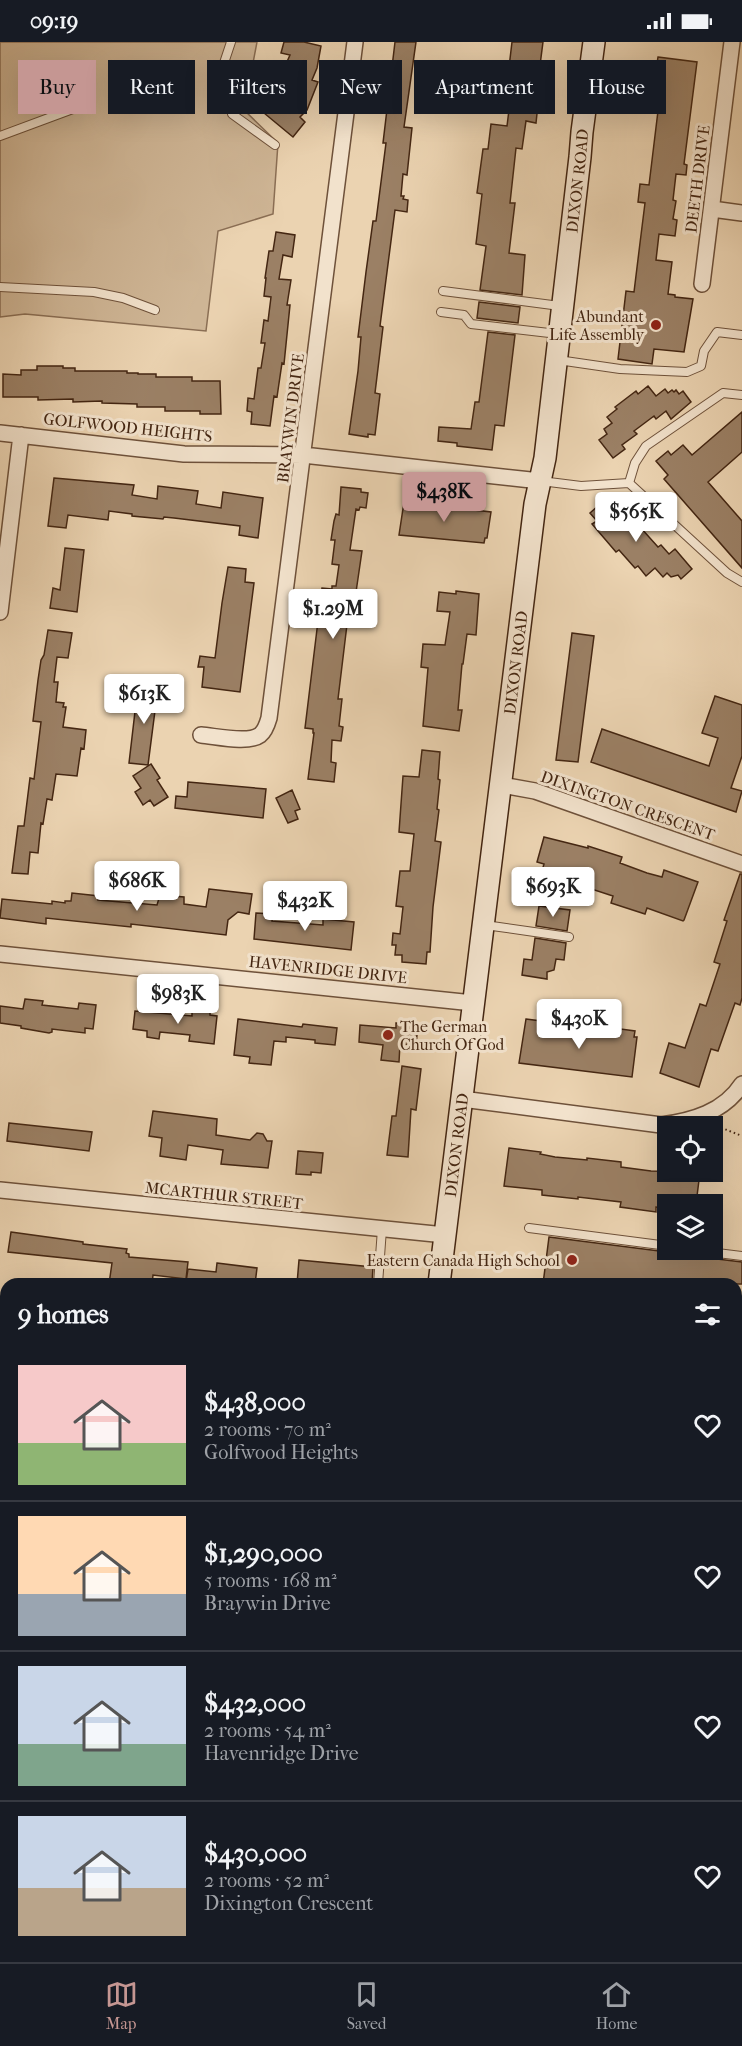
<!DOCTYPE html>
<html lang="en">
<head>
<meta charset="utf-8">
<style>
  body { margin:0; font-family:"IM FELL French Canon",serif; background:#20242c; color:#f1f3f6; height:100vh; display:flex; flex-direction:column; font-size:22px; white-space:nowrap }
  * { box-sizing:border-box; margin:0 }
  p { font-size:20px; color:#9ea1a6 }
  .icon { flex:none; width:33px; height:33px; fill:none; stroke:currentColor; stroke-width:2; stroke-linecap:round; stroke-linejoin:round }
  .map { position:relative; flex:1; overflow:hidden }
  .drawer { position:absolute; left:0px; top:1236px; width:742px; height:684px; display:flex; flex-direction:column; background:#171b24; border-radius:18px 18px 0 0; box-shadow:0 6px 24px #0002 }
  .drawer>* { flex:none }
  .banner { position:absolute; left:18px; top:18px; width:706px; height:54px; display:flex; gap:12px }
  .fabs { position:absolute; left:657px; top:1074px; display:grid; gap:12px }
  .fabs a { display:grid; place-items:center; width:66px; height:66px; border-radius:0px; background:#171b24; box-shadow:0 6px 24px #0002; font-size:30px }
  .price { position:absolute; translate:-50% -51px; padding:0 14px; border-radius:6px; background:#fff; color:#222; font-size:20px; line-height:39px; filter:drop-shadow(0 2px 3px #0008) }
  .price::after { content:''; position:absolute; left:50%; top:36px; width:18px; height:14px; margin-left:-9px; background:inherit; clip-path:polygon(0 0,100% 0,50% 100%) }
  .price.on { background:#c59692; color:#111 }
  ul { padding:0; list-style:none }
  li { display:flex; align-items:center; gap:18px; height:150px; padding:0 18px }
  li+li { border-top:2px solid #363941 }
  li span { display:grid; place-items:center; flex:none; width:168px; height:120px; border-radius:0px; color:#555 }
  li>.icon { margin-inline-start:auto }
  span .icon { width:72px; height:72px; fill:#fffc; stroke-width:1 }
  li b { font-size:26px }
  h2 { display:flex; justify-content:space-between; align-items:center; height:72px; padding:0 18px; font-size:26px }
  .tag { padding:0 21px; border-radius:0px; background:#171b24; box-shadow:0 6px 24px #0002; font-size:21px; line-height:54px }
  .tag.on { background:#c59692; color:#111 }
  .status { display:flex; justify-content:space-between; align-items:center; height:42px; padding:0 30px; background:#171b24; direction:ltr }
  .status svg { height:16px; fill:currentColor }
  .tabs { display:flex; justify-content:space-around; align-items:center; height:84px; border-top:2px solid #363941; background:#171b24; font-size:16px; color:#9ea1a6 }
  .tabs a { display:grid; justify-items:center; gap:3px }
  .tabs .on { color:#c59692 }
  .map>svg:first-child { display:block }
  .green { fill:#cfb696; stroke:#8a6e54; stroke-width:1.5 }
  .water { fill:#b2987b; stroke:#866a51; stroke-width:1.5 }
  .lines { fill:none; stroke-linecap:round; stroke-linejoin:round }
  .stream { stroke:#866a51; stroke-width:4.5 }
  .building { fill:#9b8065; stroke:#442612; stroke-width:1.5 }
  .lane-casing { stroke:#6e513a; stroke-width:10 }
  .street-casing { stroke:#6e513a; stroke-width:18 }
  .secondary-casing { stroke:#442612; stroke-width:24 }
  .path { stroke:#442612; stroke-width:2; stroke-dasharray:1.5 3; stroke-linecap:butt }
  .lane { stroke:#f2e2cc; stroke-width:8 }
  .street { stroke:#f2e2cc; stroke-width:15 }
  .secondary { stroke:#f2e2cc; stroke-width:21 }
  .poi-dot { fill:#8f2418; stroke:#f2e2cc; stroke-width:2 }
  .labels { text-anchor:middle; stroke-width:6; stroke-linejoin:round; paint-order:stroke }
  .street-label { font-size:16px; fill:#442612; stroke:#f2e2cc }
  .poi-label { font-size:16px; fill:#442612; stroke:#f2e2cc; text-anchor:end }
</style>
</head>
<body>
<div class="status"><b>09:19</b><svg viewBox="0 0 49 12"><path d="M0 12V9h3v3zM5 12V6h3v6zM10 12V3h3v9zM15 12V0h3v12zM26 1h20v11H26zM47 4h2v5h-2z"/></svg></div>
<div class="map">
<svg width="742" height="1920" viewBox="0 0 742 1920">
  <rect width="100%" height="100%" fill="#ebd3b1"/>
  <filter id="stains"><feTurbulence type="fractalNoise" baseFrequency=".00333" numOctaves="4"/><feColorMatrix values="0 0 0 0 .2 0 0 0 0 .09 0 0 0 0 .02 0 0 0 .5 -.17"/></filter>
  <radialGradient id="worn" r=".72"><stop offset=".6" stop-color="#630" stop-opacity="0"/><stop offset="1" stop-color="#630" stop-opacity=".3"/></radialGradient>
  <path class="green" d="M0 0H257L244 68 278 101 273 172 218 189 206 289 25 272 0 275Z
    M736 1705H742V1882L736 1881Z"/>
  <path class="water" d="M462 1914H507L503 1920H487L479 1916 476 1920H461L459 1919Z"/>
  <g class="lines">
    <path class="stream" d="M736 1791H742"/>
  </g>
  <path class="building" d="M284 0H304L321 4 317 26 312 38 318 40 307 68 300 75 305 80 293 95 264 71 286 46 277 42 290 13 281 11Z
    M395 0H416L404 85 412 86 407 133 403 132 401 154H404L403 157 408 158 407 170 395 168 380 284 383 285 375 351 380 352 375 393 368 392V395L349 392 358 329 361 295H358L366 230 373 179H376L386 101H383Z
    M512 0H543L535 62H538L536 81 526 79 522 107 516 106 510 161H515L509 211 525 213 522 253 480 248 486 204 476 202 482 152 477 151 483 107H488L491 82 507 84 511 52 506 51Z
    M658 15 697 20 684 122 687 123 686 133 676 132 673 158 676 159 673 177 677 178 675 194 659 192 656 218 672 220 668 252 675 253V255L693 257 684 310 654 307 652 322 618 317 626 249 634 250 640 201 645 161 638 160 640 142 649 143 662 36 655 35Z
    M276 190 295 193 292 215 283 213 279 237 291 238 287 263H290L284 322 282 321 277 355 274 354 270 384 251 382 252 370 247 369 248 356 254 357 258 326H261L265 301H261L264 278 268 279 271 255 264 254 266 236H265L269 209H273Z
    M479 260 520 265 518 281 477 276Z
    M488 290 515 293 504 384 495 383 492 408 457 404V401L438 399 439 385 471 387 475 360H479Z
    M37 324H63V326H75V329H127V331H138V332H156V335H192V339H220L221 372H200V369H165V365H137V362L102 361V359L73 360V357L38 358V355H3V332L21 333V328H37Z
    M648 344 656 354 665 347 668 351 672 348 674 350 676 348 679 352 683 349 691 360 671 377 666 369 656 377 654 374 634 389 637 392 622 403 625 407 613 416 599 398 607 392 604 387 612 381 607 375 617 367 615 365 636 349 638 352Z
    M742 370V410L708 440 742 479V526L664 437 668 433 656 419 668 409 671 413 683 403 692 413Z
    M54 436 134 443 132 453 157 457 158 444 198 449 196 462 221 466 223 450 263 456 258 496 239 493 240 484 174 476 164 475 163 477 132 474V472L109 469 108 478 68 473 66 486 48 484Z
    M341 445 361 447V450L368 451 366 466 360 465 359 468 356 467 350 508 362 509 356 550H352L349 566 338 657H342L339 684 343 685 341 699 332 698 331 720 336 721 334 740 308 737 314 691H313V687L305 686 322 546 332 547V544H336L339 523 332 522 335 498H331L334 479 336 472 339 473Z
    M607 456 622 469 639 488 641 486 658 505 661 503 669 512 675 507 692 527 681 537 678 533 671 535 667 531 663 535 655 526 646 534 638 524 635 526 619 508 616 510 592 482 597 479 590 471Z
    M404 460 491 470 487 496H485L484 501 399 493Z
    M65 506 84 508 77 570 50 566 53 546 60 548Z
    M228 525 246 527 245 540 254 541 240 650 202 645 204 625H198L200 614 215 616 222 561Z
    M456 549 479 552 476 593 467 592 463 622H462L458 668H462L459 689 423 684 428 626 421 625 423 602 445 603 450 570 437 569 439 550 456 552Z
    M48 588 72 591 68 616 57 615 54 640H58L56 660 64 661 63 665H66L63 685 86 688 84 707 81 706 77 734 56 732 52 758 47 757 43 782 41 781 38 811 30 810 28 832 12 831 18 784H24L30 736 34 737 41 680 33 679 38 638 41 618 44 613Z
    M572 591 594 594 578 720 556 718Z
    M138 644 160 648 159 660 156 661 148 723 129 721Z
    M715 654 742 663V714L731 746 742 749 736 770 591 720 602 687 709 724 718 696 702 691Z
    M422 708 440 710 438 737 440 738 437 767 439 768 435 799 441 800 433 865 430 910H427L426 922 402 920V913H395L396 903H392L393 891 400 892 403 865 396 864 400 829H410L414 792 399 790 403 734 419 735Z
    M151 722 160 736 157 738 168 755 154 764 150 758 143 763 135 750 141 746 133 734Z
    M188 740 266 747 263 776 175 766 176 754 187 755Z
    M292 748 300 767 295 769 298 777 288 781 276 756Z
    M544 795 588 806V804L622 815 620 821 647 831 662 835 664 828 698 840 684 878 683 879 647 866 645 872 611 861 613 854 576 842V839L542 829 544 822 537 820Z
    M740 832H742V956L740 963 735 961 718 1009 711 1007 699 1045 660 1031 669 1001 685 1006 700 962 706 964 720 922 714 920 727 879 724 878Z
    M209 847 252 852 249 872 238 870 228 878 226 893 131 882V885L46 876V882L0 876 2 857 52 862V859L65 861V859H71L72 851 99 854 98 858 157 863 160 853 184 855V862L206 865Z
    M539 864 570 868 567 889 536 884Z
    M256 871 273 872 272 879 323 883V877L354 880 351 908 254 897Z
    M535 896 566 901 564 918 556 917 554 928 547 930V937L522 933 524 917 532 918Z
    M25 957 43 959 42 963 78 967 79 961 96 963 93 987 85 986V991L52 987V990L49 991 21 986V984L0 981V964L23 967Z
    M192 967 210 969V973L217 974 214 1002 189 999 190 993 160 990 159 997 147 995V989L133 987 135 969 192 974Z
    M238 977 302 985 303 982 337 986 335 1003 315 1001V998L286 995V1000L274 999 271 1023 249 1021 250 1015 234 1013Z
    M526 977 541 979 540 985 563 987V986L620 993 621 987 635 989 634 995H637L632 1035 519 1021Z
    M396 981 418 983 416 1003 400 1002 399 1020 381 1018 383 1003 359 1000 360 983 396 986Z
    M402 1024 421 1027 416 1068 411 1067 408 1115 387 1113 392 1074H396Z
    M153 1069 217 1077 216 1093 250 1098 257 1091 263 1092 267 1099H272L268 1126 221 1122 223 1108 188 1103 186 1118 160 1114 162 1096 149 1094Z
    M9 1081 92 1090 89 1109 7 1099Z
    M509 1106 541 1110 540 1112 555 1115 587 1118V1116L621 1120V1125L651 1129 700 1130 696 1162H668V1166L656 1165V1170L620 1165 621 1160 578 1155V1157L542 1153V1148L504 1144Z
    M298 1109 323 1111 321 1131 311 1130V1133L296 1132Z
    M11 1190 83 1200V1202L127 1207 126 1211 129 1212V1215L188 1220 186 1237 153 1233 152 1242H109L112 1221 8 1210Z
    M549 1195 667 1210 672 1208 687 1210 692 1214 742 1220V1242H543Z
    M299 1218 373 1225 372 1242H297Z
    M217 1221 257 1226 255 1242H205L186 1240 188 1227 216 1230Z"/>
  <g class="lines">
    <g class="lane-casing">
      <path id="lane" d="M231 0 224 21 232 72 275 103
        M0 94 89 61
        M0 245 94 250 123 256 155 268
        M443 249 560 264
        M441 270 464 273 471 282 558 292
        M558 318 620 327 687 330 701 324 704 309 717 290 742 293
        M742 353 723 351 646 404 635 421 629 441 727 531 742 540
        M541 439 581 444 629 441
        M485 883 569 895
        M529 1186 668 1204
        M693 1208 742 1214
        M378 1242 382 1187
        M736 1324 742 1325
        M0 1415H6
        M0 1662H6
        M0 1803 6 1804
        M730 1920 731 1914"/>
    </g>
    <g class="street-casing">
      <path id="street" d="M712 167 742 171
        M702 242 732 0
        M0 391 184 412 303 413 540 439
        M0 570 21 393
        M201 693C215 694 248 702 260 693 265 689 267 683 269 676L355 0
        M501 743 535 749 742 822
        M0 912 473 961
        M462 1057 661 1083C692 1079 724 1070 742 1042
        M0 1148 445 1193
        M0 1386 6 1387"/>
    </g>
    <g class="secondary-casing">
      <g id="secondary">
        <path id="s1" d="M439 1242 535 462 545 416 580 115 582 90 594 0"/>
        <path d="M0 1602H6"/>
        <path d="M736 1677 742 1678"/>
        <path d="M353 1920 354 1914"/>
      </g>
    </g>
    <path class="path" d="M717 1084 742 1094
      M0 1818H6
      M149 1914 151 1920"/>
    <use href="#lane" class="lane"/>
    <use href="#street" class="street"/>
    <use href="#secondary" class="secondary"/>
  </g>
  <g class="poi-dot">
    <circle cx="656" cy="283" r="6"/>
    <circle cx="388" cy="993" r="6"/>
    <circle cx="572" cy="1218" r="6"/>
  </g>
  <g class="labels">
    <g class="street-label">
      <text transform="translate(697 137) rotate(-83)" y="6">DEETH DRIVE</text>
      <text dy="6" stroke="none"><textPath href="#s1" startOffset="1112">DIXON ROAD</textPath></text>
      <text transform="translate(290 376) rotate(-83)" y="6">BRAYWIN DRIVE</text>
      <text transform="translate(128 385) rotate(6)" y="6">GOLFWOOD HEIGHTS</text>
      <text dy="6" stroke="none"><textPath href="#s1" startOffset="626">DIXON ROAD</textPath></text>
      <text transform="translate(628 763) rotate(19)" y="6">DIXINGTON CRESCENT</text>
      <text transform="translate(328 927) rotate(6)" y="6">HAVENRIDGE DRIVE</text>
      <text dy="6" stroke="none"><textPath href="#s1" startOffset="140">DIXON ROAD</textPath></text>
      <text transform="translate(224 1153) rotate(6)" y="6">MCARTHUR STREET</text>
    </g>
    <g class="poi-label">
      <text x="644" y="280">Abundant<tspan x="644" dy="18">Life Assembly</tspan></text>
      <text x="400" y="990" text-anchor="start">The German<tspan x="400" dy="18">Church Of God</tspan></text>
      <text x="560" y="1224">Eastern Canada High School</text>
    </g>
  </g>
  <rect width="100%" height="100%" filter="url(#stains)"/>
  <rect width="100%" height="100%" fill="url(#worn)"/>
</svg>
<div class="fabs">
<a><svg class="icon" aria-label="locate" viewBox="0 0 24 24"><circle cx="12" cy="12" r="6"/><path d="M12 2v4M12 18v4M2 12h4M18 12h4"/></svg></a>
<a><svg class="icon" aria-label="layers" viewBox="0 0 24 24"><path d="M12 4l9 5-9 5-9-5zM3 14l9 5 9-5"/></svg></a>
</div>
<b class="price on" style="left:444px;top:481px">$438K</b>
<b class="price" style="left:636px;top:501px">$565K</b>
<b class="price" style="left:333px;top:598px">$1.29M</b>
<b class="price" style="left:144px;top:683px">$613K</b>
<b class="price" style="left:137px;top:870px">$686K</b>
<b class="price" style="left:553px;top:876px">$693K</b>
<b class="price" style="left:305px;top:890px">$432K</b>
<b class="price" style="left:178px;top:983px">$983K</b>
<b class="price" style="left:579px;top:1008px">$430K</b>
<div class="banner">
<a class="tag on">Buy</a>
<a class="tag">Rent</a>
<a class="tag">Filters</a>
<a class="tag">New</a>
<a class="tag">Apartment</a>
<a class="tag">House</a>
</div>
<section class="drawer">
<h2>9 homes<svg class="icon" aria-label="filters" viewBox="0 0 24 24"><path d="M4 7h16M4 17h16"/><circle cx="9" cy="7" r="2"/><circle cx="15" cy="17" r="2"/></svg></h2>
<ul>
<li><span style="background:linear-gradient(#f6c9c9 65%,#8fb573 0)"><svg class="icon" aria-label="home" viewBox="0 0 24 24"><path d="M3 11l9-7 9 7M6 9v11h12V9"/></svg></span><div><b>$438,000</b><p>2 rooms · 70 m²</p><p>Golfwood Heights</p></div><svg class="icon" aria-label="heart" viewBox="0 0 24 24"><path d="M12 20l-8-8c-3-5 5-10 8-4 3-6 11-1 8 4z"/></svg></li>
<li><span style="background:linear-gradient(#ffd9b3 65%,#9aa5b1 0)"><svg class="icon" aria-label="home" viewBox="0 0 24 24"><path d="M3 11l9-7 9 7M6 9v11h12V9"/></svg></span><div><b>$1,290,000</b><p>5 rooms · 168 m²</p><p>Braywin Drive</p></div><svg class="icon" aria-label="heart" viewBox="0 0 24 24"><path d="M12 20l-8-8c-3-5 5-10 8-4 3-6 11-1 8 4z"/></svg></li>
<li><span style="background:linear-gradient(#c9d6e8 65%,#7fa58c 0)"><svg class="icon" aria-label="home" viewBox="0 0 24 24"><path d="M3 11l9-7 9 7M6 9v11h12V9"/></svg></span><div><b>$432,000</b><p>2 rooms · 54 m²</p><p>Havenridge Drive</p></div><svg class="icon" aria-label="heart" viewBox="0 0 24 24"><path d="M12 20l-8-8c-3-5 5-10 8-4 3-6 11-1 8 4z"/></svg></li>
<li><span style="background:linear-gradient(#c9d6e8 60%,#b9a48a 0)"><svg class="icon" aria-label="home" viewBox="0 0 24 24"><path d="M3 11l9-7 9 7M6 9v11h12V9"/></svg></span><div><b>$430,000</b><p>2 rooms · 52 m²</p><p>Dixington Crescent</p></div><svg class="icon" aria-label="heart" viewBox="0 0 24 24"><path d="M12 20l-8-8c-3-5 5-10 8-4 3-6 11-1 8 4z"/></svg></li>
</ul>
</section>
</div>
<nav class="tabs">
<a class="on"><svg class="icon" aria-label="map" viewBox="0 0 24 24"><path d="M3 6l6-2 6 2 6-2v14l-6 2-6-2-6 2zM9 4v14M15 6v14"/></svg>Map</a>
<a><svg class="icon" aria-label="saved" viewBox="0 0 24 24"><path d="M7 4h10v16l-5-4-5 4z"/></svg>Saved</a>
<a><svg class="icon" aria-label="home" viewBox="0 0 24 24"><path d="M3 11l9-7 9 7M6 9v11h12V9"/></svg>Home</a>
</nav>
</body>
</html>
